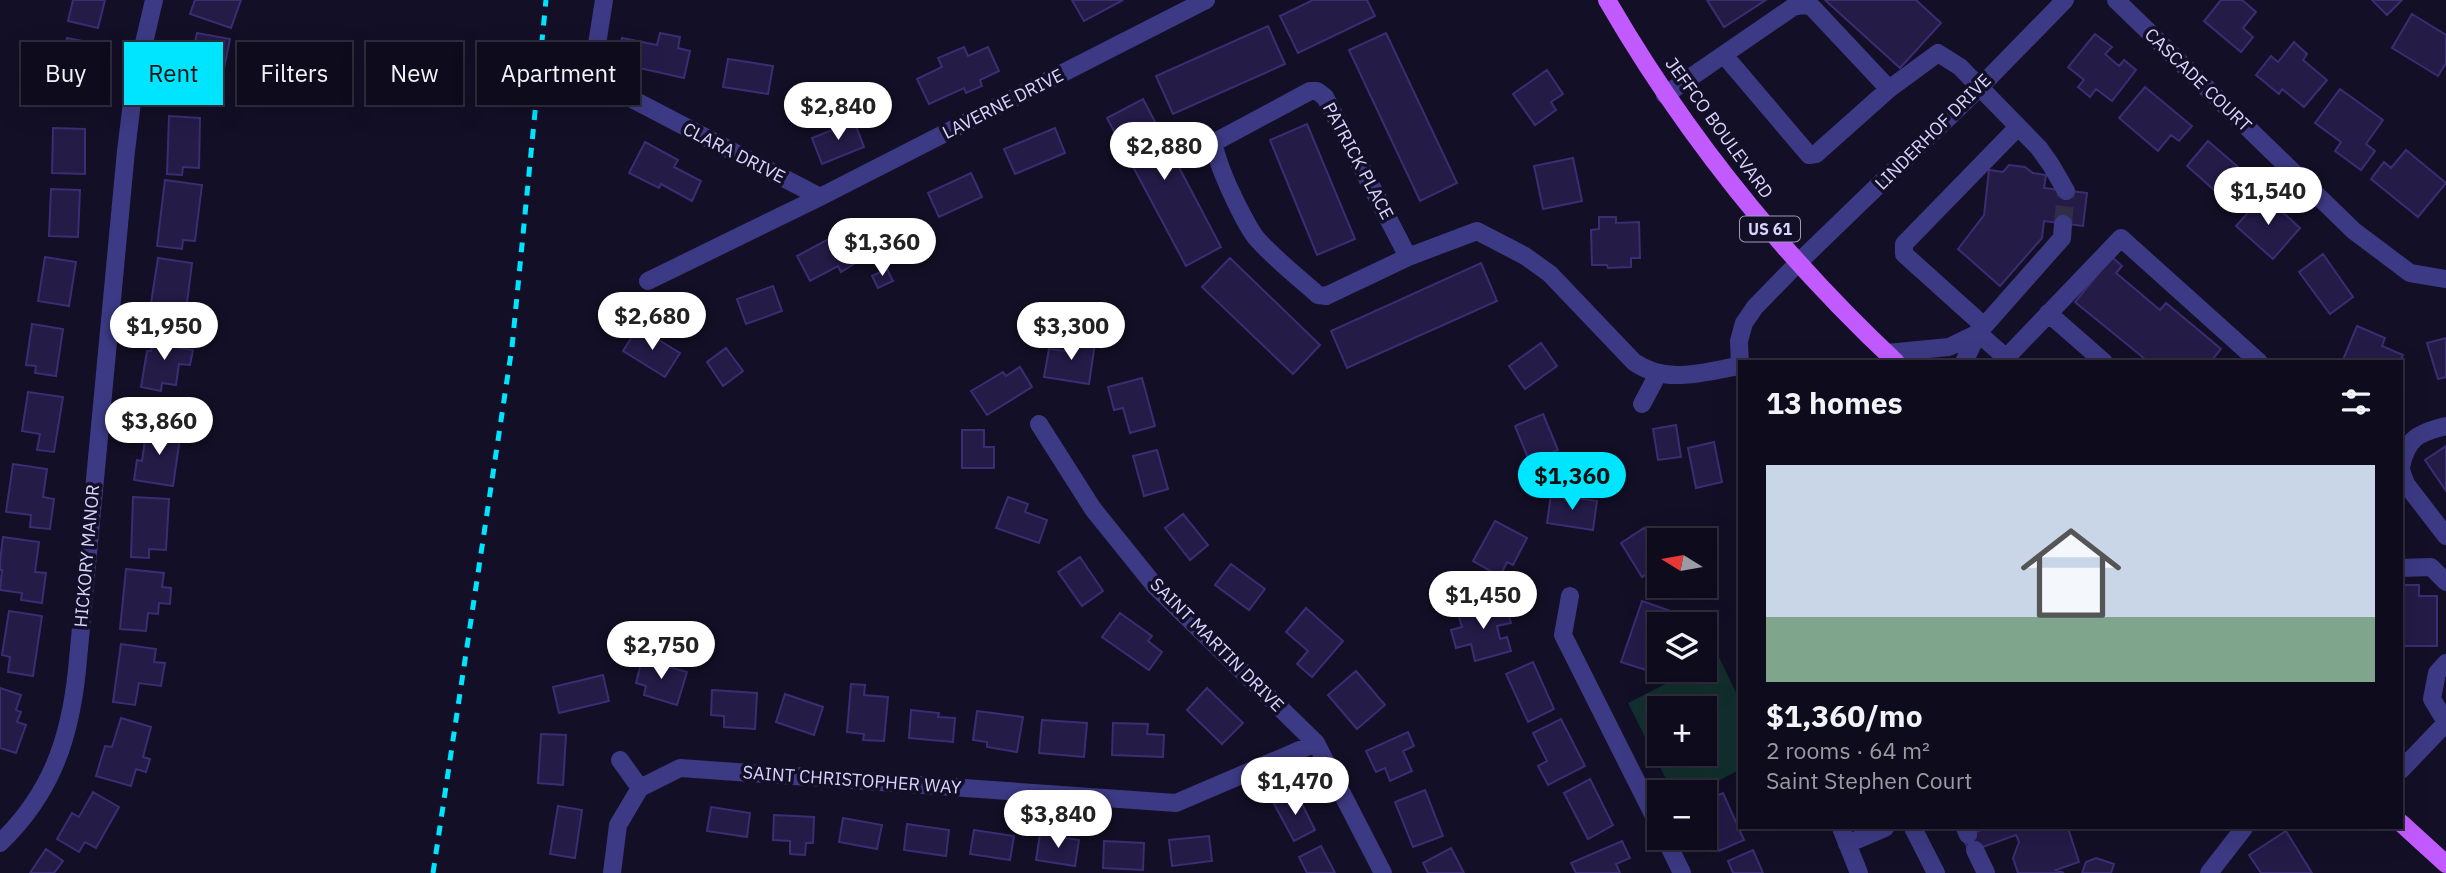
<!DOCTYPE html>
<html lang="en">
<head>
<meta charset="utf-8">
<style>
  body { margin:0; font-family:"IBM Plex Sans",sans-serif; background:#171425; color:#f1f3f6; height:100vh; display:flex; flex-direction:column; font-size:26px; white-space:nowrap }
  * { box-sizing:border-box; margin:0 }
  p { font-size:23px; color:#9b9ba3 }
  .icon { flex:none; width:38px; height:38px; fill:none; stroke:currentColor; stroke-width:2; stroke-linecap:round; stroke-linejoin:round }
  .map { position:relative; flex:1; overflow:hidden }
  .panel { position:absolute; left:1738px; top:360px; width:665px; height:469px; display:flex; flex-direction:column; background:#0e0b1c; border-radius:0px; box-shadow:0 7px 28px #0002,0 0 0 2px #2e2b3b }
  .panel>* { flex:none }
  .top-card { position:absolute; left:21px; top:42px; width:665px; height:63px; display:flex; gap:14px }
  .needle { width:46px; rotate:281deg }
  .buttons { position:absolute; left:1647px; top:528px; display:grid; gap:14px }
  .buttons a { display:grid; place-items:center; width:70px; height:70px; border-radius:0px; background:#0e0b1c; box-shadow:0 7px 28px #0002,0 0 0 2px #2e2b3b; font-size:35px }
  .price { position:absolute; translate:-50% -60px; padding:0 16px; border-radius:24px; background:#fff; color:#222; font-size:23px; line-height:46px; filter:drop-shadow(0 2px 4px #0008) }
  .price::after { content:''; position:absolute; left:50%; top:42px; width:21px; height:16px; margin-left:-10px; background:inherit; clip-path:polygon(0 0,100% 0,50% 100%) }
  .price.active { background:#00e5ff; color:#111 }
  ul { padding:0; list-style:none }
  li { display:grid; align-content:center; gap:14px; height:371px; padding:0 28px }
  li span { display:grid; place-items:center; height:217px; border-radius:0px; color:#555 }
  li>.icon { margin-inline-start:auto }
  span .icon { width:126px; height:126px; fill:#fffc; stroke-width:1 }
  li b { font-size:30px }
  h2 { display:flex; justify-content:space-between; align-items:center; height:84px; padding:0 28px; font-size:30px }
  .chip { padding:0 24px; border-radius:0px; background:#0e0b1c; box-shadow:0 7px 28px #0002,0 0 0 2px #2e2b3b; font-size:24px; line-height:63px }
  .chip.active { background:#00e5ff; color:#111 }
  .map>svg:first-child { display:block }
  .green { fill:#12302f; fill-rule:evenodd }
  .building { fill:#241b47; stroke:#3b2d73; stroke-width:2 }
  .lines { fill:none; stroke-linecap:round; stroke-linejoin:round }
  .minor-tunnel { stroke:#312d47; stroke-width:18; stroke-dasharray:18 9; stroke-linecap:butt }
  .minor { stroke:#3d3a85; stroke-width:18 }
  .major { stroke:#c25bff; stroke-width:18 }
  .rail { stroke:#00e5ff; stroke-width:5; stroke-dasharray:10 9; stroke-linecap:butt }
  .labels { text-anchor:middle; stroke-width:7; stroke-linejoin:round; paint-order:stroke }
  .shield { fill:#130f26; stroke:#9e99be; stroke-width:2 }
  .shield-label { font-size:16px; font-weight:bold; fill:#d9d4ff }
  .street-label { font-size:18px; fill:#d9d4ff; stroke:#130f26 }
</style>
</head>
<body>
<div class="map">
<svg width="2446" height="873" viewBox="0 0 2446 873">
  <rect width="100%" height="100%" fill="#130f26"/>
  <path class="green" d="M1719 657 1739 699V770L1695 793H1673L1628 703 1693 670H1704L1705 664ZM1659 709H1704V754H1659Z"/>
  <path class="building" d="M73 0H105L98 28 68 21Z
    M195 0H241L231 28 190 14Z
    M1072 0H1123L1084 21Z
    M1313 0H1367L1375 16 1298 53 1280 16Z
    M1707 0H1766L1724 27Z
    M1825 0H1916L1941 23 1900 68Z
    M2221 0H2242L2256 12 2243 28 2253 37 2241 52 2204 21Z
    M2372 0H2402L2387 15Z
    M2412 14 2446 35V63L2438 76 2392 48Z
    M1268 26 1285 64 1173 114 1156 76Z
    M197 33 230 39 219 93 194 88 192 100 172 96 178 68 189 70Z
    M660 33 680 37 678 48 690 51 684 78 617 63 622 38 657 45Z
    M1386 33 1457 183 1420 201 1349 50Z
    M2095 34 2112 47 2105 54 2119 66 2124 60 2136 70 2112 101 2096 89 2090 97 2078 87 2084 80 2068 67Z
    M67 38 98 44 88 104 56 98Z
    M2294 42 2307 54 2303 60 2327 80 2304 107 2282 89 2279 94 2256 75 2271 56 2278 62Z
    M964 47 968 56 988 47 999 71 980 80 982 86 966 93 964 88 929 104 917 79 942 67 938 58Z
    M728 59 773 66 768 94 723 87Z
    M1547 70 1563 94 1551 102 1556 110 1535 125 1513 94Z
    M2145 87 2192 126 2179 141 2171 135 2158 151 2119 118Z
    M2340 89 2383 120 2366 144 2375 151 2361 170 2335 151 2341 142 2315 123Z
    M1143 99 1221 247 1186 266 1107 118Z
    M169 116 200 118 199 168 183 167 182 175 167 174Z
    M854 121 864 147 822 164 812 138Z
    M1307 124 1355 239 1317 255 1270 140Z
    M53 128 85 129V174L52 173Z
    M1055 128 1065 153 1015 174 1004 149Z
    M2208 141 2244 172 2222 197 2187 166Z
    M645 142 678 160 674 167 701 181 692 201 661 184 659 188 629 173Z
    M2406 150 2446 183 2418 217 2371 179 2384 162 2391 168Z
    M1573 158 1582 201 1543 209 1534 166Z
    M2009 165 2025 167 2033 173 2046 175 2044 188 2087 193 2083 226 2044 221 2042 238 2000 286 1958 249 1984 215 1989 170 2003 172Z
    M971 173 982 197 939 217 928 193Z
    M165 180 202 185 195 241 183 240 182 249 157 246Z
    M51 189 80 190 78 237 49 236Z
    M2264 195 2300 228 2273 259 2236 226Z
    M1599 217H1616V223L1639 222 1640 258H1631V267L1608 268 1607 265H1592L1591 230 1599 229Z
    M838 234 854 264 841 272 838 266 810 281 797 256Z
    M2323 254 2353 297 2330 314 2299 272Z
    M45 257 76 262 69 306 38 301Z
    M2112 257 2122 266 2116 273 2160 310 2166 303 2221 349 2212 360 2215 362H2142L2145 359 2075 302Z
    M158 258 192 263 186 311 171 309 170 319 149 316Z
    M1230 258 1320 345 1293 374 1202 287Z
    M1481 263 1497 301 1347 368 1331 331Z
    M887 269 893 281 878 288 872 276Z
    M773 286 782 311 746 324 737 299Z
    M32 324 63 329 56 376 35 373 36 366 26 365Z
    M2357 326 2385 338 2382 346 2403 355 2400 362H2342Z
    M638 327 680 353 665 377 623 351Z
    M154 334 180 338 179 348 193 350 190 365 179 364 176 385 162 383 161 391 141 387 147 351H151Z
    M1068 338 1095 343 1089 384 1044 377 1049 349 1066 351Z
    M2446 338V377L2438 379 2427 343Z
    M1541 343 1557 366 1525 389 1509 366Z
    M726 348 743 371 723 386 707 362Z
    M1020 367 1032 387 987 415 971 391 1003 372 1006 376Z
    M1142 378 1155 426 1130 433 1123 408 1114 410 1108 387Z
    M28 392 63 397 54 452 37 450 40 434 22 431Z
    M1543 414 1558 450 1530 463 1515 426Z
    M1676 425 1681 457 1658 460 1653 429Z
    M147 426 181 431 173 486 134 480 137 460 142 461Z
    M962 430H984V447H994V468H962Z
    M1714 442 1722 482 1696 488 1688 448Z
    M2446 446V491L2425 460Z
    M1157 450 1168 489 1144 496 1133 456Z
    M13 464 47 469 43 497 54 499 50 529 30 527 31 515 6 512Z
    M1551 494 1597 501 1593 530 1547 523Z
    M133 497 169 499 166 550 149 549V558L131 557Z
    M1008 497 1028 504 1025 512 1047 520 1039 543 996 528Z
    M1183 514 1208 545 1190 560 1165 528Z
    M1495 521 1527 538 1513 565 1507 562 1500 576 1473 561Z
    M1644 528 1659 553V566L1642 577 1621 543Z
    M3 537 39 542 35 572 46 573 42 603 21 600 22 593 0 590 2 570H0V562Z
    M1080 557 1103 591 1082 606 1058 572Z
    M1231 564 1265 589 1249 610 1215 585Z
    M126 569 164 573 162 587 171 588 170 604 159 603 158 614 148 613 146 631 120 629Z
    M2403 585H2419V596H2437V646H2401V599H2404Z
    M1642 601 1676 613 1673 625H1659V632L1646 670 1621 662Z
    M1505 602 1511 623 1497 626 1500 639 1507 637 1511 651 1475 661 1471 644 1456 648 1451 630 1462 627 1458 614Z
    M1306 608 1343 641 1312 677 1297 664 1308 651 1286 632Z
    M9 611 42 616 33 676 8 672 10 657 2 655Z
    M1120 613 1152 636 1148 641 1162 652 1149 670 1102 637Z
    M121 644 156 649 154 662 165 663 161 686 139 683 135 705 113 702Z
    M642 659 687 672 677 705 644 695 646 686 636 683Z
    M1533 662 1554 709 1528 722 1506 674Z
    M1356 671 1385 705 1357 729 1328 695Z
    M603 675 609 701 559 713 553 687Z
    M851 684 865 685 864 695 888 697 884 741 863 740 864 734 847 732Z
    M0 688 21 695 16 710 21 712 17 722 26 725 16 753 0 748Z
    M1207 688 1243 723 1222 744 1187 710Z
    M712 690 757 693 755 729 724 727V716L711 715Z
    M785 694 823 707 814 735 776 722Z
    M911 710 939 713 938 717 955 718 953 742 909 738Z
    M977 711 1023 717 1017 752 987 747V742L973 740Z
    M121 718 151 727 143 757 150 759 146 772 136 769 131 786 96 776 105 746 112 747Z
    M1561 719 1585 766 1548 785 1538 766 1547 761 1533 733Z
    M1042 720 1087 723 1084 757 1039 753Z
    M1113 723 1148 724 1147 734 1164 735 1163 757 1112 755Z
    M1408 732 1414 746 1403 751 1412 771 1390 781 1385 768 1376 772 1366 751Z
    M541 734 566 735 563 785 538 783Z
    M1590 779 1613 825 1588 839 1564 793Z
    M1425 790 1443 836 1413 847 1395 802Z
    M93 792 119 807 96 848 85 842 79 852 57 839 72 813 79 817Z
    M1296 792 1315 830 1294 841 1274 804Z
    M1723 793 1744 840 1719 851 1704 819V801Z
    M558 806 582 810 575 858 550 854Z
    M711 807 750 813 747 837 707 831Z
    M774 815 814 817 813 843H806L805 855 790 854V841L773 840Z
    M843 818 882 825 877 849 839 842Z
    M907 824 949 830 946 856 904 850Z
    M1986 828H2052L2053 830 2068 828 2079 862 2056 870 2064 873H2018L2013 858 2019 842 2016 835 1969 852 1963 837Z
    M974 830 1014 836 1010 860 970 854Z
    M2286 831 2312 873H2261L2249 855Z
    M1040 834 1079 840 1075 866 1036 860Z
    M1209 836 1212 861 1172 866 1169 840Z
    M1104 841 1144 843 1143 870 1103 868Z
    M1622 841 1630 858 1616 864 1620 873H1576L1571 863Z
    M1321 846 1335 873H1307L1299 857Z
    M1451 848 1464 873H1428L1423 863Z
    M46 849 63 861 54 873H30Z
    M1753 850 1763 873H1733L1728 861Z
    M2096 858 2114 864 2111 873H2082L2086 862Z"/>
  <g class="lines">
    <path class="minor-tunnel" d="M2063 224 2066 191"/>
    <path class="minor" d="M604 0 594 63 611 88 820 197
      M2116 0 2354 231 2410 273 2446 279
      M1724 55 1809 155 1816 154 1889 89
      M1665 95 1793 7 1804 5 1812 7 1889 89 1938 53 1960 67 2039 148 2051 165 2066 191
      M1408 257 1325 97 1317 91H1310L1215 142C1211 155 1247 229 1258 240 1276 260 1298 277 1318 295L1326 296 1408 257 1477 231 1525 256 1550 274 1634 362C1667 385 1703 372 1739 366
      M648 281 820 197 1206 0
      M2048 313 2104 362
      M1984 326 1904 254V244L2018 127
      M1978 333 2011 362
      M1887 353 1949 347 1978 333
      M2006 358 2121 238 2259 362
      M1964 362 1978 333 2062 238 2063 224
      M1740 367 1739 341 1744 323 1755 307 1799 262 1979 88 2065 0
      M1642 404 1658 374
      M1039 424 1093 509 1155 586 1316 743 1383 873
      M2401 467C2407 438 2418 433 2446 426
      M2401 470 2406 484 2446 536
      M2401 568 2431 567 2446 582
      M1570 596 1563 635 1659 826
      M2446 663 2437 673 2432 699 2446 722
      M620 760 640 788
      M2401 770 2446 723
      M1841 828 1859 873
      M1913 828 1936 873
      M1965 828 1968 835
      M1665 838 1682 873
      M0 843C51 794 70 739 77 670L126 151 134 86 154 0
      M1847 844 1885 828
      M1975 850 1986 873
      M612 873 618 825 640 788 680 768 1176 803 1316 743
      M2209 873 2244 828"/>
    <path class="major" d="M1607 0C1685 135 1783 256 1896 362
      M2401 823 2446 864"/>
    <path class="rail" d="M433 873 512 347 546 0"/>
  </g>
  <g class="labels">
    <rect class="shield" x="1740" y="216.5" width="60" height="25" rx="5"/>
    <g class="shield-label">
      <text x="1770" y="235">US 61</text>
    </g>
    <g class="street-label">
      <text transform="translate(2198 80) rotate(44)" y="6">CASCADE COURT</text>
      <text transform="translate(1003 104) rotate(-27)" y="6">LAVERNE DRIVE</text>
      <text transform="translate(1719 128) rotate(54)" y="6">JEFFCO BOULEVARD</text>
      <text transform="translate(1933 132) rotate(-45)" y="6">LINDERHOF DRIVE</text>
      <text transform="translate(734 153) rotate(27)" y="6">CLARA DRIVE</text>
      <text transform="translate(1358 161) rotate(62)" y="6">PATRICK PLACE</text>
      <text transform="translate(87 556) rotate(-85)" y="6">HICKORY MANOR</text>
      <text transform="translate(1217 645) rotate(45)" y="6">SAINT MARTIN DRIVE</text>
      <text transform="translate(852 780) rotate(4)" y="6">SAINT CHRISTOPHER WAY</text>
    </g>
  </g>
</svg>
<div class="buttons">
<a><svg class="needle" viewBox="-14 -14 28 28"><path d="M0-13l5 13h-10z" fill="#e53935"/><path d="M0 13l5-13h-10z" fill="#9b9ba3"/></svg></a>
<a><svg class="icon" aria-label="layers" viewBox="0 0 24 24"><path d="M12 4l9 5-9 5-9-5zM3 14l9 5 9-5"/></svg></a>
<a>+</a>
<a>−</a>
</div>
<b class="price" style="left:838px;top:142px">$2,840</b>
<b class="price" style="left:1164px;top:182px">$2,880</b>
<b class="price" style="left:2268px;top:227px">$1,540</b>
<b class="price" style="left:882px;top:278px">$1,360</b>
<b class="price" style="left:652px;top:352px">$2,680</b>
<b class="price" style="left:164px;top:362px">$1,950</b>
<b class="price" style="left:1071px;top:362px">$3,300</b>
<b class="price" style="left:159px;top:457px">$3,860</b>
<b class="price active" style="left:1572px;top:512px">$1,360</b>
<b class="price" style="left:1483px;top:631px">$1,450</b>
<b class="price" style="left:661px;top:681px">$2,750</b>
<b class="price" style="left:1295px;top:817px">$1,470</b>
<b class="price" style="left:1058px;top:850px">$3,840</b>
<div class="top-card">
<a class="chip">Buy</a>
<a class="chip active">Rent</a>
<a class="chip">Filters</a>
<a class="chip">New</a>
<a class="chip">Apartment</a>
</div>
<section class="panel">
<h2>13 homes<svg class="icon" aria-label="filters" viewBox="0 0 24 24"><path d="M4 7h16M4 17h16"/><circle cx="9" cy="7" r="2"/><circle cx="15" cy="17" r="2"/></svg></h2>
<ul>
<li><span style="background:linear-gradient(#c9d6e8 70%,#7fa58c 0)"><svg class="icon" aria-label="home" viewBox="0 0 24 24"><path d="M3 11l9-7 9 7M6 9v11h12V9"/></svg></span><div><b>$1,360/mo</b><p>2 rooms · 64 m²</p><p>Saint Stephen Court</p></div></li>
</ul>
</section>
</div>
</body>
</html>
